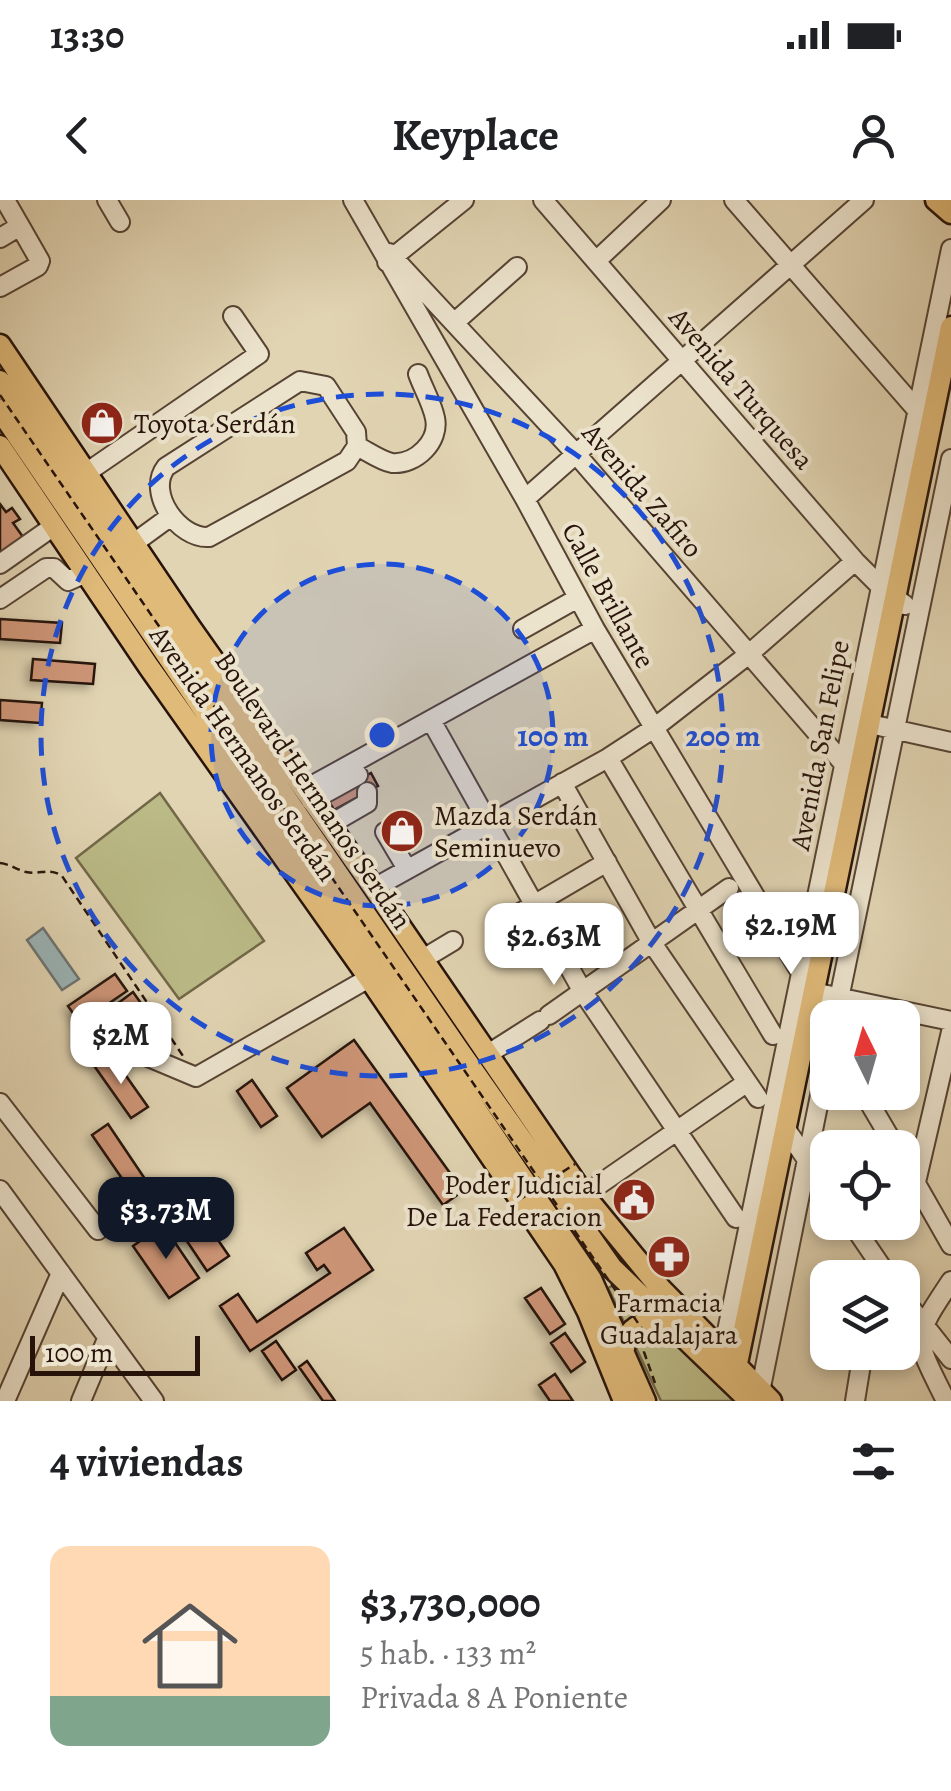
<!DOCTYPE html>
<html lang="es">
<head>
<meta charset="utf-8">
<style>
  body { margin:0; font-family:Alegreya,serif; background:#f6f6f6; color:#202124; height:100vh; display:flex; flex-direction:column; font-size:38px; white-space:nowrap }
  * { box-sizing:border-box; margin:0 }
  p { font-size:32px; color:#757577 }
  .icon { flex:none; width:55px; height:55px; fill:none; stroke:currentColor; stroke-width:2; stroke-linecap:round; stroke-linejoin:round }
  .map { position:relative; height:1201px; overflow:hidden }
  .details { display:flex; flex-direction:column; background:#fff; flex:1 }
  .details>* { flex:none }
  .needle { width:65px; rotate:355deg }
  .controls { position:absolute; left:810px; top:800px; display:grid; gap:20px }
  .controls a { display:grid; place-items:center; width:110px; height:110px; border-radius:20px; background:#fff; box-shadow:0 5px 15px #0003; font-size:50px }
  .scale { position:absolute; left:30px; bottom:25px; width:170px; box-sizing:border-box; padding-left:10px; border:5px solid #27130a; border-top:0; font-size:28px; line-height:35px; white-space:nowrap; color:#27130a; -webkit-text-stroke:8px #ece3cd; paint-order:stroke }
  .price { position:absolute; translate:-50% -85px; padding:0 22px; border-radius:20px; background:#fff; color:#222; font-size:32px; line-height:65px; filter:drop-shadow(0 2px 5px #0008) }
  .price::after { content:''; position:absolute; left:50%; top:60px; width:30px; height:22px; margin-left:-15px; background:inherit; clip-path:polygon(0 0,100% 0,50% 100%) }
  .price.on { background:#111827; color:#fff }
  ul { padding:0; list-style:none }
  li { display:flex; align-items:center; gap:30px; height:250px; padding:0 50px }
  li+li { border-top:2px solid #e0e0e0 }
  li span { display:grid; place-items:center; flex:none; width:280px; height:200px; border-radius:20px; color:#555 }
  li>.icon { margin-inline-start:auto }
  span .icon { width:120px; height:120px; fill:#fffc; stroke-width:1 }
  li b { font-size:42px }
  h2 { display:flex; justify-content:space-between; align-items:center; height:120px; padding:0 50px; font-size:42px }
  .status { display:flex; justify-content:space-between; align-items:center; height:70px; padding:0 50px; background:#fff; direction:ltr }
  .status svg { height:28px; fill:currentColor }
  header { display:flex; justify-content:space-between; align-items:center; height:130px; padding:0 50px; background:#fff; font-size:45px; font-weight:700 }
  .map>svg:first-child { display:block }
  .green { fill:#bbbb87; stroke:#716748; stroke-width:2.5 }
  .water { fill:#9bb5b9; stroke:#6d7473; stroke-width:2.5 }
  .building { fill:#cd9577; stroke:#27130a; stroke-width:2.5; filter:url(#shadow) }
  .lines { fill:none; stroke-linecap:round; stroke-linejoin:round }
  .minor-casing { stroke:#564334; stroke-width:22 }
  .major-casing { stroke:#27130a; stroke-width:25 }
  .path { stroke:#27130a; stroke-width:2.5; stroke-dasharray:8 5; stroke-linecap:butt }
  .minor { stroke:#ece3cd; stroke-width:18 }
  .major { stroke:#e0ba79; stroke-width:20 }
  .path-bridge { stroke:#27130a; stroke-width:2.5; stroke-dasharray:8 5; stroke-linecap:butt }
  .ring { fill:none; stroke:#1d4ed8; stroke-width:5; stroke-dasharray:18 12 }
  .labels { text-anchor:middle; stroke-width:8; stroke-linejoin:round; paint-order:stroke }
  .street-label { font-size:28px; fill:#27130a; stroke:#ece3cd }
  .poi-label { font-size:28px; fill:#27130a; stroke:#ece3cd; text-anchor:start }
  .centre { fill:#1d4ed8; stroke:#ece3cd; stroke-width:5 }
  .ring-label { font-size:30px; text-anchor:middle; font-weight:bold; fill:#1d4ed8; stroke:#ece3cd; stroke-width:8; stroke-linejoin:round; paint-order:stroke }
</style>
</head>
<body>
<div class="status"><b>13:30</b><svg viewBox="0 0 49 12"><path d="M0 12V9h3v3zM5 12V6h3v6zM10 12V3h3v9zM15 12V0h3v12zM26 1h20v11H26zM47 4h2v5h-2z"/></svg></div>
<header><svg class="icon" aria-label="back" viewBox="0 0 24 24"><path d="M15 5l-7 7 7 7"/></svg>Keyplace<svg class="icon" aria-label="person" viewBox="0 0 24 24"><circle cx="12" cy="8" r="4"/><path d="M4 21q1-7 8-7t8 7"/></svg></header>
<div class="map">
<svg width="951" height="1201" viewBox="0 0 951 1201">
  <defs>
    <filter id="shadow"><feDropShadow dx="-4.5" dy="4.5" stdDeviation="5" flood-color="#0004"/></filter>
  </defs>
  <rect width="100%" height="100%" fill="#e1d4b2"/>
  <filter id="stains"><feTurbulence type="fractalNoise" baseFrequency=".002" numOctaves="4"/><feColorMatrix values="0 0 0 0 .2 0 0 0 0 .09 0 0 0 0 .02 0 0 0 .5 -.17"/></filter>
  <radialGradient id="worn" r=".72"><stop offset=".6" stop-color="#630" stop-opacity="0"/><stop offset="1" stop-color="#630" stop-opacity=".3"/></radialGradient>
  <path class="green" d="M160 593 264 741 179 799 76 658Z
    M618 1083 738 1201H661L608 1088Z"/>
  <path class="water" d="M43 728 79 779 62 790 27 740Z"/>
  <path class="building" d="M0 304 6 312 12 308 20 319 13 323 23 337 0 353Z
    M0 419 62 423 60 443 0 439Z
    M33 459 95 464 93 484 31 480Z
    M0 500 42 503 40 523 0 520Z
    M371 573 378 586 334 610 327 598Z
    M115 774 127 791 80 823 68 806Z
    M133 792 169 843 152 855 117 804Z
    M354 840 463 991 443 1005 370 903 322 937 287 888Z
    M112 856 148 907 131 918 95 867Z
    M252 880 277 916 261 927 237 891Z
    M108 924 147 982 125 996 115 981 121 977 92 935Z
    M185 992 229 1056 207 1071 164 1007Z
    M163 1025 199 1078 169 1098 133 1046Z
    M344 1028 373 1070 250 1151 220 1106 238 1094 257 1122 330 1073 324 1065 317 1070 306 1053Z
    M541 1088 565 1124 550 1134 525 1098Z
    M565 1133 585 1162 571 1172 551 1143Z
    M276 1141 296 1170 282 1180 262 1151Z
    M307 1161 335 1201H323L299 1167Z
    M555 1174 573 1201H550L539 1185Z"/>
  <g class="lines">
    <g class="minor-casing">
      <path id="minor" d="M5 0 20 26
        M107 0 120 22
        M353 0 525 299 595 429 801 773
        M543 0 855 361 880 386 905 405
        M734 0 917 210
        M0 38 20 26 40 61 38 66 0 87
        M389 53 576 254 844 564
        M596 61 661 0
        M387 62 464 0
        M455 122 517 67
        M300 181 326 186 356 232 357 246 347 261 209 337C179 339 146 293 166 267Z
        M357 246C367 251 381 261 392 263 416 265 440 241 435 218 432 203 423 188 418 174
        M86 273 259 154 233 116
        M525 299 864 0
        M134 343 171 316
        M0 364 54 326
        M0 399 46 368H54L68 381 86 373
        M523 429 578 398
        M432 522 583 792 736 1018
        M870 524 951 542
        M608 558 773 835
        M562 583 652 743 758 898
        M304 590 595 429
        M311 601 358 575
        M329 625 367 603V592
        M385 632 407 669
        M374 688 608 558 654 528 749 454 855 361
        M501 724 607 662
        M423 759 453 741
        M813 792 951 821
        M549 815 729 688
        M835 818 951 259
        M115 843 196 877 369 778
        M488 854 540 821
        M863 892 896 948
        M0 903 98 1030
        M785 928 828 990
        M902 959 951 1045
        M916 982 951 832
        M0 990 154 1201
        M584 995 746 883
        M851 1022 889 1078
        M902 1097 951 1159
        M721 1160 951 49
        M761 1187 828 856
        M5 1201 61 1073
        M81 1201 107 1139
        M855 1201 863 1152
        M946 1201C914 1136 911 1141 951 1081"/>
    </g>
    <g class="major-casing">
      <path id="major" d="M936 0 951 13
        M0 145 190 427 374 688 584 995 661 1089 771 1201
        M0 181 460 852 612 1068 750 1201
        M0 210 591 1079 645 1201
        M0 246 149 467 369 778 564 1064 588 1112 624 1201
        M623 1155C626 1124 646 1117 672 1128
        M735 1173 951 127"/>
    </g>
    <path class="path" d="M0 663C10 664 17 670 26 672 41 675 49 667 62 676L183 856
      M648 1139 644 1152 655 1183"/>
    <use href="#minor" class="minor"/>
    <use href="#major" class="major"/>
    <path class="path-bridge" d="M0 195 649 1139
      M508 1007 575 964"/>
  </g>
  <circle cx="382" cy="535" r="171" fill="#1d4ed8" fill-opacity=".12"/>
  <g class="ring">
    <circle cx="382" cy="535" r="171"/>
    <circle cx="382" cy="535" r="341"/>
  </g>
  <defs>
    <g id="shop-disc" transform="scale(2.25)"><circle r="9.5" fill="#8f2418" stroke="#ece3cd"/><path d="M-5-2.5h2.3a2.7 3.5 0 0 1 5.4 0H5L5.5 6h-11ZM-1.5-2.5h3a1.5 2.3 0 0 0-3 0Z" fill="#fff"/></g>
    <g id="civic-disc" transform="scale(2.25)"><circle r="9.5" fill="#8f2418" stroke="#ece3cd"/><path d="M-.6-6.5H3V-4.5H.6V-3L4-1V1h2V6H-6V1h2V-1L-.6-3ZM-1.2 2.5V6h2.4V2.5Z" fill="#fff"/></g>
    <g id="pharmacy-disc" transform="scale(2.25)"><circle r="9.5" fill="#8f2418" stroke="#ece3cd"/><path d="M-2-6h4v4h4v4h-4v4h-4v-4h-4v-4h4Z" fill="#fff"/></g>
  </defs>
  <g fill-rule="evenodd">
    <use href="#shop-disc" x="102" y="223"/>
    <use href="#shop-disc" x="402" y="631"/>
    <use href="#civic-disc" x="634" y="1000"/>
    <use href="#pharmacy-disc" x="669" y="1057"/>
  </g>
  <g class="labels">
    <g class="street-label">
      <text transform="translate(742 188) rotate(49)" y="10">Avenida Turquesa</text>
      <text transform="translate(643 290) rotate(49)" y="10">Avenida Zafiro</text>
      <text transform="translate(609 395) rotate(61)" y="10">Calle Brillante</text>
      <text transform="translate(819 545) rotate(-79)" y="10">Avenida San Felipe</text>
      <text transform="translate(244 553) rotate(55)" y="10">Avenida Hermanos Serdán</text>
      <text transform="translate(314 590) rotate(56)" y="10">Boulevard Hermanos Serdán</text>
    </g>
    <g class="poi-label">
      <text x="134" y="233">Toyota Serdán</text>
      <text x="434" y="625">Mazda Serdán<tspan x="434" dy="32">Seminuevo</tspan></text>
      <text x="602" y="994" text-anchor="end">Poder Judicial<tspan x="602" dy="32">De La Federacion</tspan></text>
      <text x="669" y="1112" text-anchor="middle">Farmacia<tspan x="669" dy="32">Guadalajara</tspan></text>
    </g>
  </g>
  <circle cx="382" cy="535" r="15" class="centre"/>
  <g class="ring-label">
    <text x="553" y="546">100 m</text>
    <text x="723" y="546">200 m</text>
  </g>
  <rect width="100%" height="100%" filter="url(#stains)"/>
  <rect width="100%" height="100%" fill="url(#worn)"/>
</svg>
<div class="controls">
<a><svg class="needle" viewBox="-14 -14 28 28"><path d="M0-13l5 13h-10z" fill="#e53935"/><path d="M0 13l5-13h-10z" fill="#757577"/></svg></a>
<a><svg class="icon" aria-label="locate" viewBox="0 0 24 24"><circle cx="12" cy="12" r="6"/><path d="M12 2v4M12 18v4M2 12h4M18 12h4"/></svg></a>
<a><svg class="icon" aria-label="layers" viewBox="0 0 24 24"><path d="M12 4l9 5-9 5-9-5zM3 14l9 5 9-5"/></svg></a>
</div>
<div class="scale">100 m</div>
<b class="price" style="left:791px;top:777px">$2.19M</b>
<b class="price" style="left:554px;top:788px">$2.63M</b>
<b class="price" style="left:121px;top:887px">$2M</b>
<b class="price on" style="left:166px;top:1062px">$3.73M</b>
</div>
<section class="details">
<h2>4 viviendas<svg class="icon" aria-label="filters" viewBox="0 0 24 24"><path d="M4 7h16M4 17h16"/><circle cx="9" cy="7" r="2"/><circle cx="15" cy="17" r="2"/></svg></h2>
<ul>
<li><span style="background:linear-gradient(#ffd9b3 75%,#7fa58c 0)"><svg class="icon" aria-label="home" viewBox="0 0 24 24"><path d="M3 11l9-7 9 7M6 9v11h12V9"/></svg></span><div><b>$3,730,000</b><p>5 hab. · 133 m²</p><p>Privada 8 A Poniente</p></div></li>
</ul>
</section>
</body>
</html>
